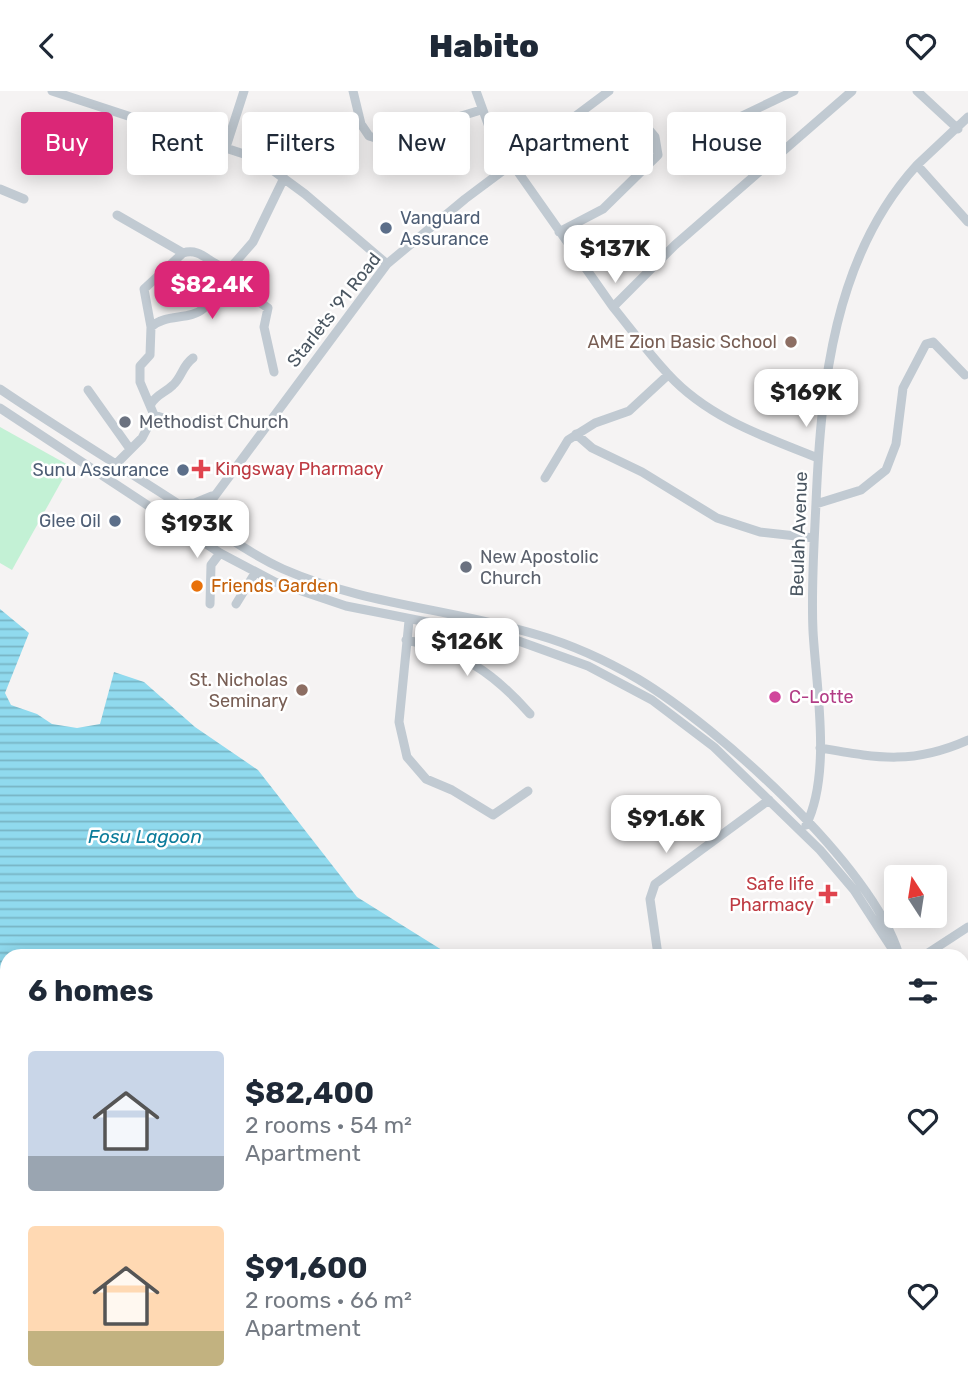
<!DOCTYPE html>
<html lang="en">
<head>
<meta charset="utf-8">
<style>
  body { margin:0; font-family:Rubik,sans-serif; background:#f6f6f7; color:#1f2937; height:100vh; display:flex; flex-direction:column; font-size:26px; white-space:nowrap }
  * { box-sizing:border-box; margin:0 }
  p { font-size:23px; color:#747a83 }
  .icon { flex:none; width:38px; height:38px; fill:none; stroke:currentColor; stroke-width:2; stroke-linecap:round; stroke-linejoin:round }
  .map { position:relative; flex:1; overflow:hidden }
  .sheet { position:absolute; left:0px; top:858px; width:970px; height:450px; display:flex; flex-direction:column; background:#fff; border-radius:21px 21px 0 0; box-shadow:0 4px 18px #0003 }
  .sheet>* { flex:none }
  .top-card { position:absolute; left:21px; top:21px; width:928px; height:63px; display:flex; gap:14px }
  .needle { width:46px; rotate:348deg }
  .tools { position:absolute; left:884px; top:774px; display:grid; gap:14px }
  .tools a { display:grid; place-items:center; width:63px; height:63px; border-radius:7px; background:#fff; box-shadow:0 4px 18px #0003; font-size:35px }
  .price { position:absolute; translate:-50% -60px; padding:0 16px; border-radius:14px; background:#fff; color:#222; font-size:23px; line-height:46px; filter:drop-shadow(0 2px 4px #0008) }
  .price::after { content:''; position:absolute; left:50%; top:42px; width:21px; height:16px; margin-left:-10px; background:inherit; clip-path:polygon(0 0,100% 0,50% 100%) }
  .price.selected { background:#db2777; color:#fff }
  ul { padding:0; list-style:none }
  li { display:flex; align-items:center; gap:21px; height:175px; padding:0 28px }
  li span { display:grid; place-items:center; flex:none; width:196px; height:140px; border-radius:7px; color:#555 }
  li>.icon { margin-inline-start:auto }
  span .icon { width:84px; height:84px; fill:#fffc; stroke-width:1 }
  li b { font-size:30px }
  h2 { display:flex; justify-content:space-between; align-items:center; height:84px; padding:0 28px; font-size:30px }
  .pill { padding:0 24px; border-radius:7px; background:#fff; box-shadow:0 4px 18px #0003; font-size:24px; line-height:63px }
  .pill.selected { background:#db2777; color:#fff }
  header { display:flex; justify-content:space-between; align-items:center; height:91px; padding:0 28px; background:#fff; font-size:32px; font-weight:800 }
  .map>svg:first-child { display:block }
  .pitch { fill:#c3f1d5 }
  .water { fill:url(#water-rules) }
  .lines { fill:none; stroke-linecap:round; stroke-linejoin:round }
  .minor { stroke:#c1cad2; stroke-width:9 }
  .service-dot { fill:#5c6f8a; stroke:#fff; stroke-width:2.5 }
  .education-dot { fill:#8d6e63; stroke:#fff; stroke-width:2.5 }
  .worship-dot { fill:#6b7280; stroke:#fff; stroke-width:2.5 }
  .health-dot { fill:#e0444e; stroke:#fff; stroke-width:2.5 }
  .food-dot { fill:#e8710a; stroke:#fff; stroke-width:2.5 }
  .hotel-dot { fill:#d1479c; stroke:#fff; stroke-width:2.5 }
  .labels { text-anchor:middle; stroke-width:5; stroke-linejoin:round; paint-order:stroke }
  .service-label { font-size:18px; fill:#4e5e75; stroke:#fff; text-anchor:end }
  .street-label { font-size:18px; fill:#4a5661; stroke:#fff }
  .education-label { font-size:18px; fill:#785e54; stroke:#fff; text-anchor:end }
  .worship-label { font-size:18px; fill:#5b616d; stroke:#fff; text-anchor:start }
  .health-label { font-size:18px; fill:#be3a42; stroke:#fff; text-anchor:start }
  .food-label { font-size:18px; fill:#c56008; stroke:#fff; text-anchor:start }
  .hotel-label { font-size:18px; fill:#b23c85; stroke:#fff; text-anchor:start }
  .water-label { font-size:19px; font-style:italic; fill:#0c7c9b; stroke:#fff }
</style>
</head>
<body>
<header><svg class="icon" aria-label="back" viewBox="0 0 24 24"><path d="M15 5l-7 7 7 7"/></svg>Habito<svg class="icon" aria-label="heart" viewBox="0 0 24 24"><path d="M12 20l-8-8c-3-5 5-10 8-4 3-6 11-1 8 4z"/></svg></header>
<div class="map">
<svg width="968" height="1306" viewBox="0 0 968 1306">
  <defs>
    <pattern id="water-rules" width="6" height="5" patternUnits="userSpaceOnUse" patternTransform="scale(1.75)"><rect width="6" height="5" fill="#90daee"/><path d="M0 2.5h6" fill="none" stroke="#78b4c4"/></pattern>
  </defs>
  <rect width="100%" height="100%" fill="#f5f3f3"/>
  <path class="pitch" d="M0 336 70 375 12 479 0 472Z"/>
  <path class="water" d="M0 518 29 542 5 602 11 614 37 623 52 633 77 637 100 633 114 581 144 591 195 636 258 679 357 806 450 864H7V1300H102L97 1306H0Z
    M308 1300H866L856 1306H310Z"/>
  <g class="lines">
    <path class="minor" d="M52 0 256 67 305 103 387 173
      M353 0 361 33 369 45 382 49 481 19
      M476 0 492 44 613 216
      M917 0 958 38
      M721 35 794 0
      M226 56 244 0
      M917 74 968 26
      M0 98 24 108
      M117 124 183 162
      M559 141 603 118 658 64 655 46 645 34
      M232 175 248 203 268 217 264 236 274 281
      M151 236C166 222 190 230 204 217 215 208 219 190 225 177
      M0 298C59 338 120 375 180 414 214 436 246 461 283 478 365 514 453 518 538 544 573 554 607 570 638 588 718 636 873 775 899 864
      M88 299 130 358
      M151 313C157 303 165 302 173 294 182 286 182 275 193 267
      M0 317 220 462 275 491 346 515 513 548 588 575 652 609 714 656 820 759 854 799 893 859
      M154 324 179 332 216 329
      M576 343 592 357 642 381 717 427 760 441 814 447
      M818 367C765 346 708 327 668 283 648 262 631 238 613 216L675 154 852 0
      M115 374 142 347 154 324 140 291V275L150 264 151 236 144 198 183 162C204 155 213 181 232 175L253 151 284 87
      M545 387 568 349 595 332 629 320 668 284
      M179 413 195 412 212 405
      M816 413 861 399 886 379 896 353 903 297 926 253 933 251 965 284
      M188 441 387 173 465 108 609 0
      M210 513 211 474 220 462
      M236 513 255 482
      M409 530 399 631 407 666 426 688 452 699 493 724 528 700
      M406 549C461 560 493 581 530 623
      M820 657C878 667 912 674 968 649
      M806 734C832 683 816 595 813 540 811 497 814 455 816 412 821 294 834 165 917 74L968 131
      M658 864 650 808 655 793 769 709
      M925 864 968 836
      M962 983 968 989
      M962 1039 968 1029
      M962 1256 968 1253
      M873 1306 883 1300"/>
  </g>
  <g class="service-dot">
    <circle cx="386" cy="137" r="7"/>
    <circle cx="183" cy="379" r="7"/>
    <circle cx="115" cy="430" r="7"/>
  </g>
  <g class="education-dot">
    <circle cx="791" cy="251" r="7"/>
    <circle cx="302" cy="599" r="7"/>
  </g>
  <g class="worship-dot">
    <circle cx="125" cy="331" r="7"/>
    <circle cx="466" cy="476" r="7"/>
  </g>
  <g class="health-dot">
    <path d="M197.5 367.5h7v7h7v7h-7v7h-7v-7h-7v-7h7z"/>
    <path d="M824.5 792.5h7v7h7v7h-7v7h-7v-7h-7v-7h7z"/>
  </g>
  <circle class="food-dot" cx="197" cy="495" r="7"/>
  <circle class="hotel-dot" cx="775" cy="606" r="7"/>
  <g class="labels">
    <g class="service-label">
      <text x="400" y="133" text-anchor="start">Vanguard<tspan x="400" dy="21">Assurance</tspan></text>
      <text x="169" y="385">Sunu Assurance</text>
      <text x="101" y="436">Glee Oil</text>
    </g>
    <g class="street-label">
      <text transform="translate(334 219) rotate(-52)" y="6">Starlets '91 Road</text>
      <text transform="translate(799 443) rotate(-88)" y="6">Beulah Avenue</text>
    </g>
    <g class="education-label">
      <text x="777" y="257">AME Zion Basic School</text>
      <text x="288" y="595">St. Nicholas<tspan x="288" dy="21">Seminary</tspan></text>
    </g>
    <g class="worship-label">
      <text x="139" y="337">Methodist Church</text>
      <text x="480" y="472">New Apostolic<tspan x="480" dy="21">Church</tspan></text>
    </g>
    <g class="health-label">
      <text x="215" y="384">Kingsway Pharmacy</text>
      <text x="814" y="799" text-anchor="end">Safe life<tspan x="814" dy="21">Pharmacy</tspan></text>
    </g>
    <g class="food-label">
      <text x="211" y="501">Friends Garden</text>
    </g>
    <g class="hotel-label">
      <text x="789" y="612">C-Lotte</text>
    </g>
    <g class="water-label">
      <text x="145" y="752">Fosu Lagoon</text>
    </g>
  </g>
</svg>
<div class="tools">
<a><svg class="needle" viewBox="-14 -14 28 28"><path d="M0-13l5 13h-10z" fill="#e53935"/><path d="M0 13l5-13h-10z" fill="#747a83"/></svg></a>
</div>
<b class="price" style="left:615px;top:194px">$137K</b>
<b class="price selected" style="left:212px;top:230px">$82.4K</b>
<b class="price" style="left:806px;top:338px">$169K</b>
<b class="price" style="left:197px;top:469px">$193K</b>
<b class="price" style="left:467px;top:587px">$126K</b>
<b class="price" style="left:666px;top:764px">$91.6K</b>
<div class="top-card">
<a class="pill selected">Buy</a>
<a class="pill">Rent</a>
<a class="pill">Filters</a>
<a class="pill">New</a>
<a class="pill">Apartment</a>
<a class="pill">House</a>
</div>
<section class="sheet">
<h2>6 homes<svg class="icon" aria-label="filters" viewBox="0 0 24 24"><path d="M4 7h16M4 17h16"/><circle cx="9" cy="7" r="2"/><circle cx="15" cy="17" r="2"/></svg></h2>
<ul>
<li><span style="background:linear-gradient(#c9d6e8 75%,#9aa5b1 0)"><svg class="icon" aria-label="home" viewBox="0 0 24 24"><path d="M3 11l9-7 9 7M6 9v11h12V9"/></svg></span><div><b>$82,400</b><p>2 rooms · 54 m²</p><p>Apartment</p></div><svg class="icon" aria-label="heart" viewBox="0 0 24 24"><path d="M12 20l-8-8c-3-5 5-10 8-4 3-6 11-1 8 4z"/></svg></li>
<li><span style="background:linear-gradient(#ffd9b3 75%,#c2b280 0)"><svg class="icon" aria-label="home" viewBox="0 0 24 24"><path d="M3 11l9-7 9 7M6 9v11h12V9"/></svg></span><div><b>$91,600</b><p>2 rooms · 66 m²</p><p>Apartment</p></div><svg class="icon" aria-label="heart" viewBox="0 0 24 24"><path d="M12 20l-8-8c-3-5 5-10 8-4 3-6 11-1 8 4z"/></svg></li>
</ul>
</section>
</div>
</body>
</html>
